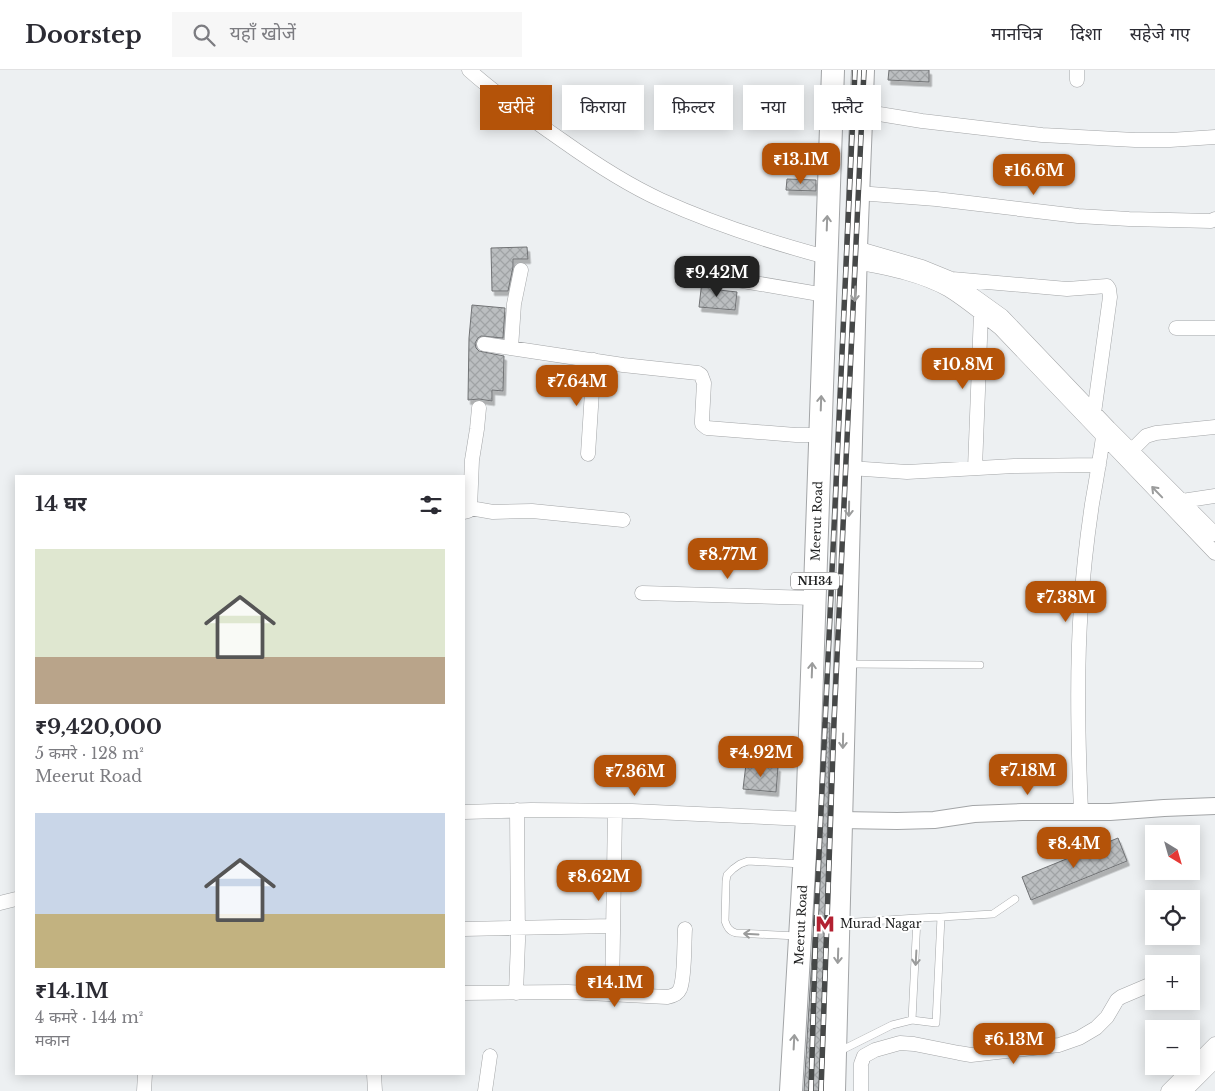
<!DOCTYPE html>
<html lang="hi">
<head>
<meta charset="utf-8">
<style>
  body { margin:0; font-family:"Libre Baskerville","Noto Sans Devanagari",serif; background:#f7f7f7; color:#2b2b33; height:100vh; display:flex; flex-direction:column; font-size:19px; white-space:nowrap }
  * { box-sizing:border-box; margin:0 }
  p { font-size:16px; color:#7c7c81 }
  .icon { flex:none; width:28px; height:28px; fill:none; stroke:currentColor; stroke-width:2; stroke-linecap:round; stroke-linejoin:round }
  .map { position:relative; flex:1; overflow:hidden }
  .details { position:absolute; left:15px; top:405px; width:450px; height:600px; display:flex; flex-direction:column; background:#fff; border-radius:0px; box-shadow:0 2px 12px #0003 }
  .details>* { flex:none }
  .top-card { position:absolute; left:480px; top:15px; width:475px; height:45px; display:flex; gap:10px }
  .needle { width:32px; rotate:143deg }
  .tools { position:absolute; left:1145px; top:755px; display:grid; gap:10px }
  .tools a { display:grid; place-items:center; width:55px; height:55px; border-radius:0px; background:#fff; box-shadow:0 2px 12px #0003; font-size:25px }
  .price { position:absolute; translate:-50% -42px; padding:0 11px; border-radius:10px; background:#b45309; color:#fff; font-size:16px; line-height:32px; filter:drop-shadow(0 1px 2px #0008) }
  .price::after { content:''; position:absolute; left:50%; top:30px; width:15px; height:11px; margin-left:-8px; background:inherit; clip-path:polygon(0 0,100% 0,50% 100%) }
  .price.on { background:#222; color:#fff }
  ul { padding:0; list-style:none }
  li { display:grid; align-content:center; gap:10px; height:265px; padding:0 20px }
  li span { display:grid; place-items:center; height:155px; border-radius:0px; color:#555 }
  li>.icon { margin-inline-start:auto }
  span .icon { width:90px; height:90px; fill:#fffc; stroke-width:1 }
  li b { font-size:21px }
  h2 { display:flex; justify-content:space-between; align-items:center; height:60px; padding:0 20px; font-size:21px }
  .chip { padding:0 18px; border-radius:0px; background:#fff; box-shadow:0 2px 12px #0003; font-size:18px; line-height:45px }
  .chip.on { background:#b45309; color:#fff }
  header { display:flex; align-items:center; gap:30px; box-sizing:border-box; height:70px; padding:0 25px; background:#fff; border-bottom:1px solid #e1e1e2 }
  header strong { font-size:24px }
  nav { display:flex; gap:28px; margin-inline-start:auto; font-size:18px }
  .search { width:350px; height:45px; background:#f7f7f7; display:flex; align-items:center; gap:12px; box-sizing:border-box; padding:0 18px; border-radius:0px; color:#7c7c81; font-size:19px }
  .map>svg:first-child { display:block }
  .building { fill:url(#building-cross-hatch); stroke:#717375; filter:url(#shadow) }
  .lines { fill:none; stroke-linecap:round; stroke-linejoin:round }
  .service-casing { stroke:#a3a5a7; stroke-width:8 }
  .minor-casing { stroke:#a3a5a7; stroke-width:15 }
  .tertiary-casing { stroke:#a3a5a7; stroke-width:18 }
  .trunk-casing { stroke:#a3a5a7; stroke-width:24 }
  .service { stroke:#fff; stroke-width:7 }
  .minor { stroke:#fff; stroke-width:14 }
  .tertiary { stroke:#fff; stroke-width:16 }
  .trunk { stroke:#fff; stroke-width:22 }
  .rail-casing { stroke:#464848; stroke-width:5.5 }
  .rail { stroke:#fff; stroke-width:4; stroke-dasharray:11; stroke-linecap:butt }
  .oneway { stroke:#9b9c9c }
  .labels { text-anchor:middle; stroke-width:4; stroke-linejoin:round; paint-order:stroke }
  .shield { fill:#fff; stroke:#646464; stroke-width:1 }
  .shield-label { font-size:11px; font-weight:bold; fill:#212222 }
  .street-label { font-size:12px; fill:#212222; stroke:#fff }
  .poi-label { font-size:12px; fill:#212222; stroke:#fff; text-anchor:start }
</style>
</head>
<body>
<header>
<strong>Doorstep</strong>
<div class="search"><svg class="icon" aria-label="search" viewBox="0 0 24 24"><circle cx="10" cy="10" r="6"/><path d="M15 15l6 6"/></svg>यहाँ खोजें</div>
<nav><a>मानचित्र</a><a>दिशा</a><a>सहेजे गए</a></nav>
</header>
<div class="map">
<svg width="1215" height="1021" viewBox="0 0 1215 1021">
  <defs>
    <pattern id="building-cross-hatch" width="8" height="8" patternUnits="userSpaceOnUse" patternTransform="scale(1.25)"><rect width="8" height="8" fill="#bbbec0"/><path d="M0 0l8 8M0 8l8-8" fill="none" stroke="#a0a3a5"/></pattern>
    <filter id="shadow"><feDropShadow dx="2.5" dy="4.5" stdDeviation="0" flood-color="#0004"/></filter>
  </defs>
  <rect width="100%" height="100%" fill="#edf0f2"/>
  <path class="building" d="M889 0H929V12L888 10Z
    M787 109 816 110V121L786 120Z
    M527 177 528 189H513V197L508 221H492L491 178Z
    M702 211 707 214 719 216V220L737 222 735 240 699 237Z
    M472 235 505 238 503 268 481 266 478 268 475 273 476 278 479 281 504 286 503 321 492 320V331L479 329 468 330 469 268Z
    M823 652 830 653 821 1021H804L820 750Z
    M746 694 778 697 776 722 743 719Z
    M1118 768 1127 791 1031 830 1022 807Z"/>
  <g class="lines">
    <g class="service-casing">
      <path id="service" d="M848 594 980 595
        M941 847 993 844 1015 829
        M797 866 736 863C729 861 727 857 725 851L726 811 727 805 733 799 740 794 748 791 802 794
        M912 950 936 953 941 847 917 848
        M840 981 892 955 912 950 917 848 841 853"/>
    </g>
    <g class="minor-casing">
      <path id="minor" d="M469 0C498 26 531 49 563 71 594 93 626 114 661 130 714 154 770 172 826 187
        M1077 10V0
        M861 41 922 51 1042 65 1135 70H1170L1215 67
        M858 123 936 129 1078 146 1129 149 1211 151 1215 149
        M856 178 922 197 949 208 1002 246 1109 358 1215 464
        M856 192C887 198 921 204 949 220 967 231 983 245 1000 258L1215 483
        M708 205 825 225
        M952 209 1067 219 1107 216 1109 219 1110 227 1094 343
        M1176 258H1215
        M484 274 623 295 698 303 701 305 704 313 702 350V354L707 358 796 365H820
        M511 278 514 234 521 200
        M1132 380 1146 366 1156 363 1215 357
        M588 384 594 290
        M850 398 907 402 1014 396 1099 395
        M975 398 981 243
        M1182 431 1215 426
        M470 438 493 442 532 441 623 450
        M464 442 468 441 470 438 472 390 477 359 479 338
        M642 523 814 528
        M1081 741C1078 673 1076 604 1081 536 1083 502 1087 468 1092 434 1096 411 1100 389 1103 367
        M464 742 531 740 632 741 807 749
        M0 833 16 829
        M464 859 613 856
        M464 923 568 922 667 927C673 926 678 924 680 919 685 908 684 873 685 859
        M516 923 518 871 517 740
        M612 924 615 741
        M374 1004 375 1021
        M144 1021 145 1004
        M485 1021 490 986
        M861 1021V994L864 986 875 980 900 973 914 974 959 983 971 985 1059 975 1079 968 1096 958 1107 947 1117 930 1121 927 1154 913
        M1168 1021 1215 974
        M1185 1021 1215 991"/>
    </g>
    <g class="tertiary-casing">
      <path id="tertiary" d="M841 750 897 751 934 750 974 744 1022 742H1110L1164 738 1215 736"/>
    </g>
    <g class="trunk-casing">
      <path id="trunk" d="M791 1021 807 749 833 0
        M834 1021 856 178 863 0"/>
    </g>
    <use href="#service" class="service"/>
    <use href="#minor" class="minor"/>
    <use href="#tertiary" class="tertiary"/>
    <use href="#trunk" class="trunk"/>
    <g class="rail-casing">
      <path id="rail" d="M811 1021 816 850 855 0
        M821 1021 834 652 864 0"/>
    </g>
    <use href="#rail" class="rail"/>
  </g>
  <defs><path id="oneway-shaft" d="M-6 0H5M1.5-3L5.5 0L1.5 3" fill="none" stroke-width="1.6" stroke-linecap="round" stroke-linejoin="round" transform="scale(1.25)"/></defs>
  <g class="oneway">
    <use href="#oneway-shaft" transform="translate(827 153) rotate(-88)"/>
    <use href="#oneway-shaft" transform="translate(855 224) rotate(92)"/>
    <use href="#oneway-shaft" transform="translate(821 333) rotate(-88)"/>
    <use href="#oneway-shaft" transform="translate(1157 422) rotate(-134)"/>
    <use href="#oneway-shaft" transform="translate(849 439) rotate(91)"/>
    <use href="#oneway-shaft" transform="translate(812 600) rotate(-88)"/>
    <use href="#oneway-shaft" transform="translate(843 671) rotate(91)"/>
    <use href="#oneway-shaft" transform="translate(751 864) rotate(-177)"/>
    <use href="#oneway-shaft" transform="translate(838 886) rotate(92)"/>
    <use href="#oneway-shaft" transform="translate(916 888) rotate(93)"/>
    <use href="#oneway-shaft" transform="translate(794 972) rotate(-87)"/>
  </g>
  <defs>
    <g id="metro-bare" transform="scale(1.5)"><path d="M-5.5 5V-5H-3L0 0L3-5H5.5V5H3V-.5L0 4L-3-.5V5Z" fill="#b32131" stroke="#fff" stroke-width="2.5" paint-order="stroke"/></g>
  </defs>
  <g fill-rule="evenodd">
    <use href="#metro-bare" x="825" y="854"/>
  </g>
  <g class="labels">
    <rect class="shield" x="791" y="502.5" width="48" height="17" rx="4"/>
    <g class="shield-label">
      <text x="815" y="515">NH34</text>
    </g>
    <g class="street-label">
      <text transform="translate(817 451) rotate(-88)" y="4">Meerut Road</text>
      <text transform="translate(801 855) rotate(-87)" y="4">Meerut Road</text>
    </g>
    <g class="poi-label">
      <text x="840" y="858">Murad Nagar</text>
    </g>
  </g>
</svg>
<div class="tools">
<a><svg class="needle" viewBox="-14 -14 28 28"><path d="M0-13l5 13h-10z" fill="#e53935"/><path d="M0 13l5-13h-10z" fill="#7c7c81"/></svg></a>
<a><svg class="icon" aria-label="locate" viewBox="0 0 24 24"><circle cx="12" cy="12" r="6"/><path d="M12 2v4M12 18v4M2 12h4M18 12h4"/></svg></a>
<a>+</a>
<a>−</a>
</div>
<b class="price" style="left:801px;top:115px">₹13.1M</b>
<b class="price" style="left:1034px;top:126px">₹16.6M</b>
<b class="price on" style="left:717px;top:228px">₹9.42M</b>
<b class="price" style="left:963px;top:320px">₹10.8M</b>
<b class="price" style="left:577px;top:337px">₹7.64M</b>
<b class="price" style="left:728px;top:510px">₹8.77M</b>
<b class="price" style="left:1066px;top:553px">₹7.38M</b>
<b class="price" style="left:761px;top:708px">₹4.92M</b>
<b class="price" style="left:1028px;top:726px">₹7.18M</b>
<b class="price" style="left:635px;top:727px">₹7.36M</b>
<b class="price" style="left:1074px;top:799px">₹8.4M</b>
<b class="price" style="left:599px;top:832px">₹8.62M</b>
<b class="price" style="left:615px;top:938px">₹14.1M</b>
<b class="price" style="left:1014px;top:995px">₹6.13M</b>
<div class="top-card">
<a class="chip on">खरीदें</a>
<a class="chip">किराया</a>
<a class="chip">फ़िल्टर</a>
<a class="chip">नया</a>
<a class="chip">फ़्लैट</a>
</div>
<section class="details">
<h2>14 घर<svg class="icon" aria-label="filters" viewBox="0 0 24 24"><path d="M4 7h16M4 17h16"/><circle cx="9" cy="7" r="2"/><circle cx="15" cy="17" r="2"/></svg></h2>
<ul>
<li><span style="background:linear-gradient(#dfe7d0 70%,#b9a48a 0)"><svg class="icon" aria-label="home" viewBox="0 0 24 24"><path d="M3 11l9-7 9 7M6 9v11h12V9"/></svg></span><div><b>₹9,420,000</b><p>5 कमरे · 128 m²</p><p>Meerut Road</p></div></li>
<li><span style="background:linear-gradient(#c9d6e8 65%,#c2b280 0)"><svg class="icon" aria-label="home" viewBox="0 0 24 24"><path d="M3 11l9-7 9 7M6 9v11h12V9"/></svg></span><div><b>₹14.1M</b><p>4 कमरे · 144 m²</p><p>मकान</p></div></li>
</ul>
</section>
</div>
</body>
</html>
